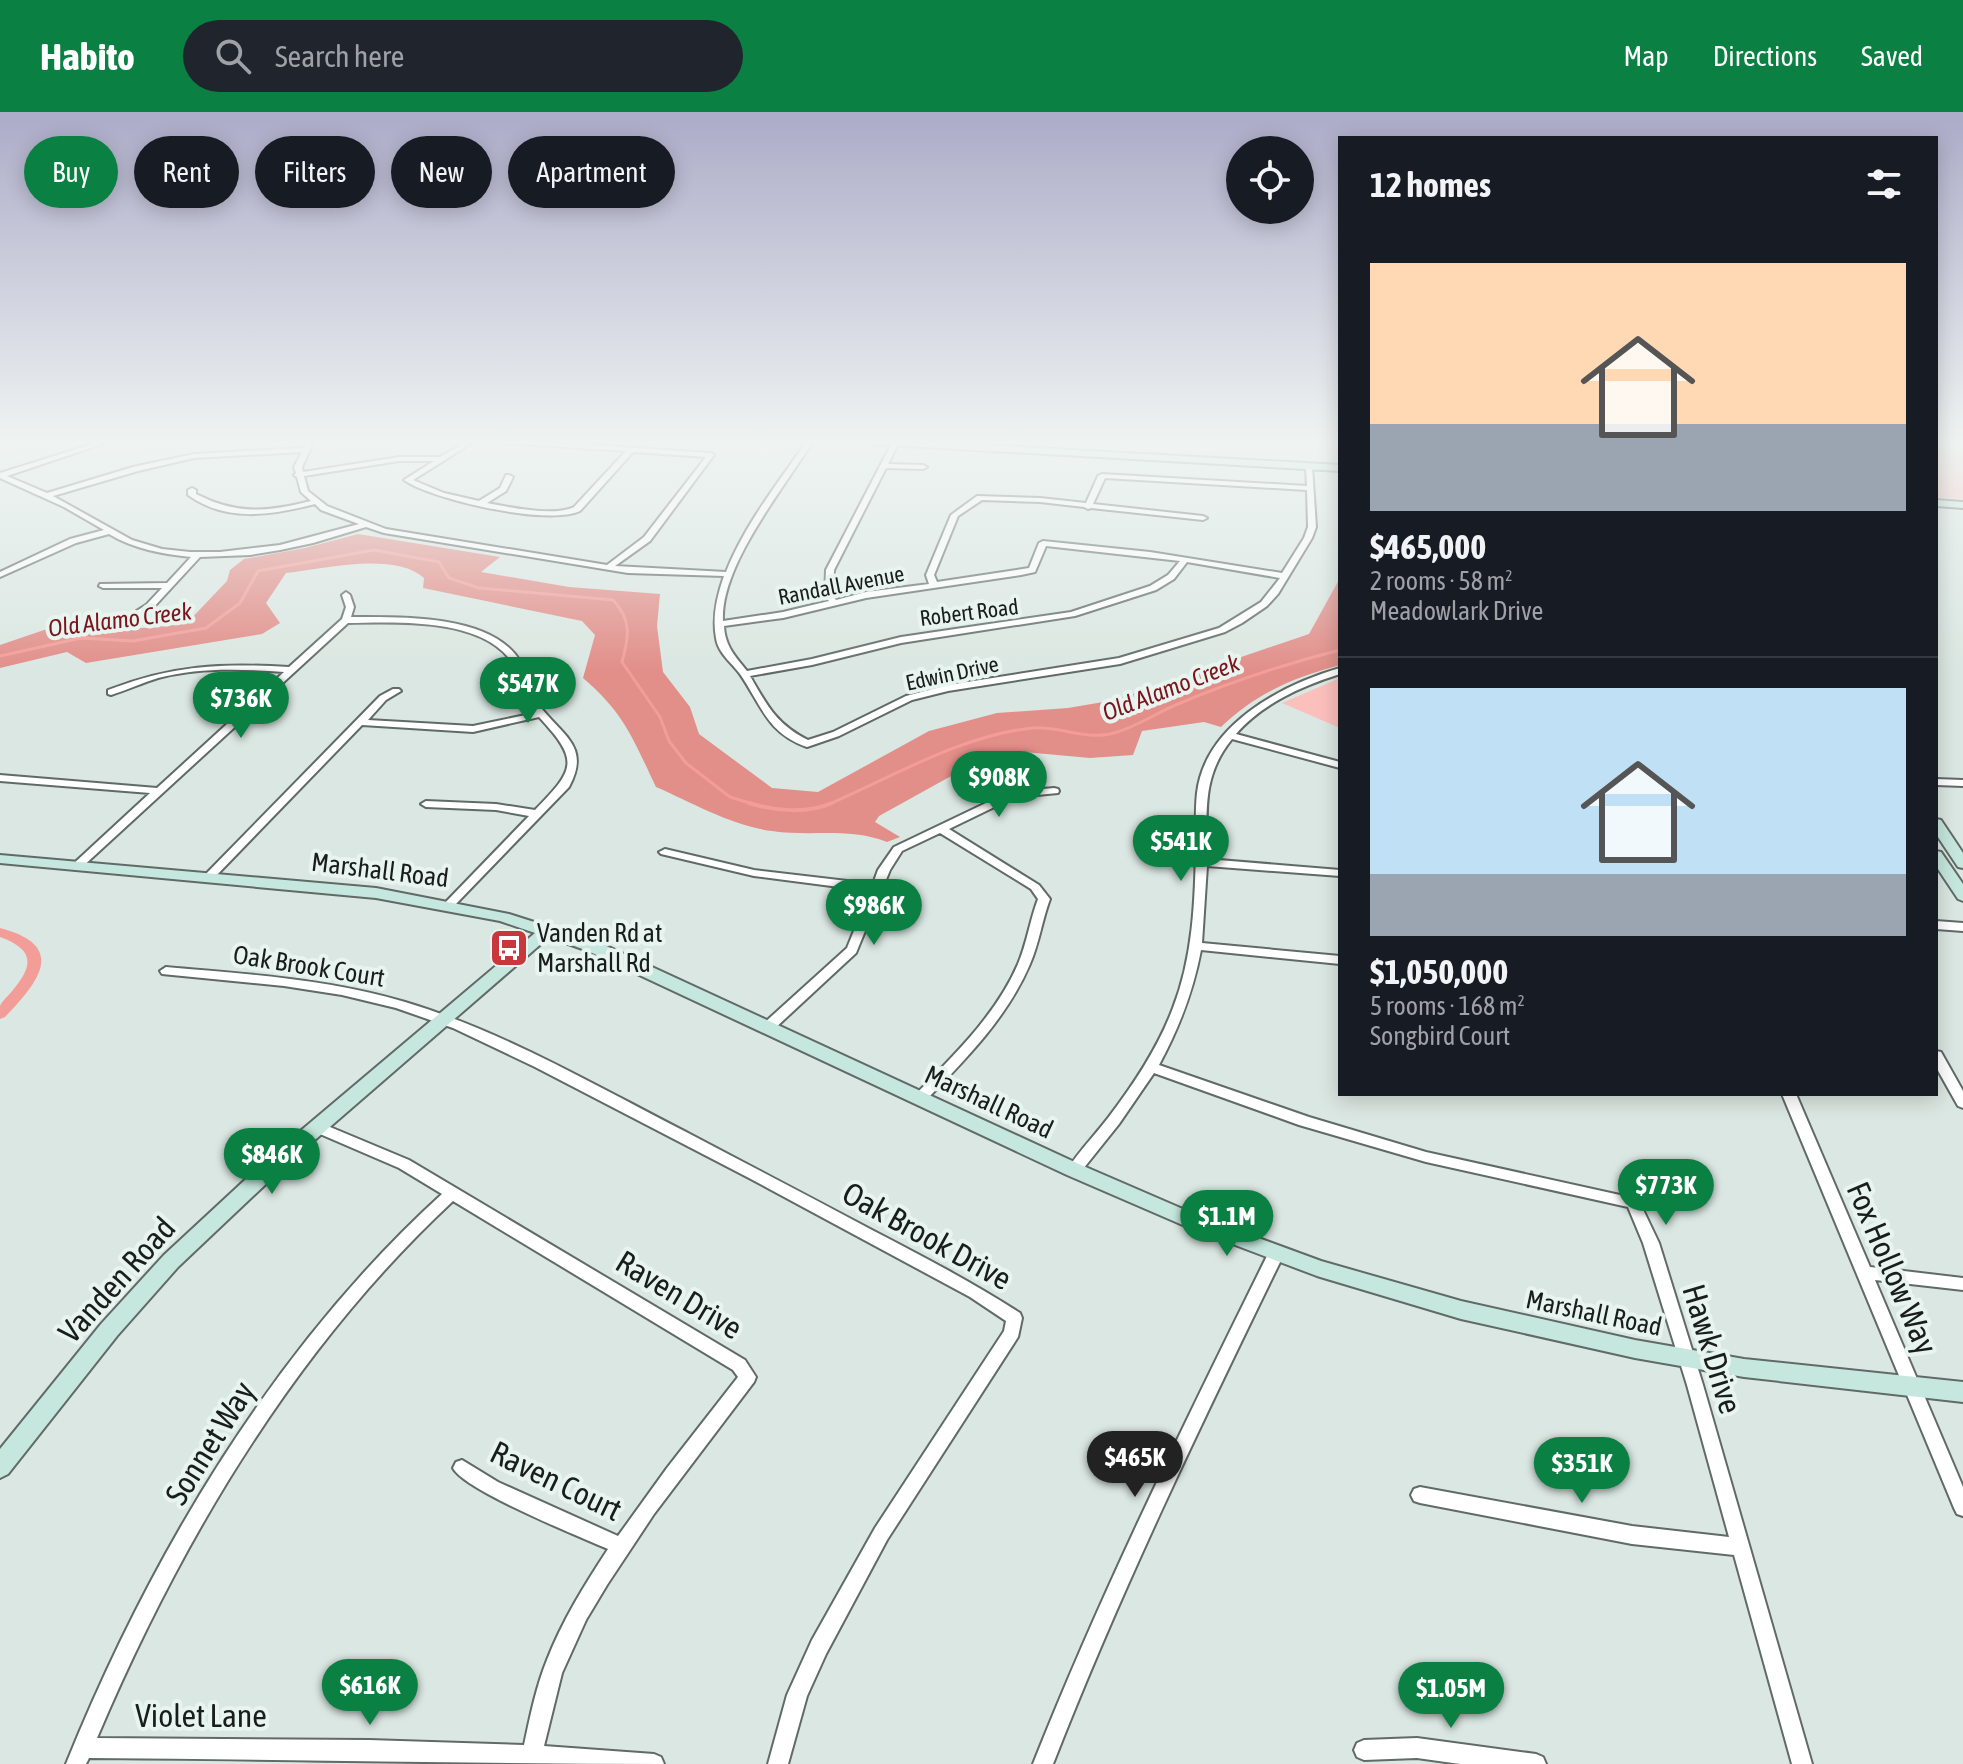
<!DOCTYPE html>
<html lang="en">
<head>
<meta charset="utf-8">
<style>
  body { margin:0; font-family:"Asap Condensed",sans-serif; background:#20242c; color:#f1f3f6; height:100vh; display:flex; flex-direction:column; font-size:30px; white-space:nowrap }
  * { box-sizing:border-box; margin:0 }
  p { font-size:26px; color:#9ea1a6 }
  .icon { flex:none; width:44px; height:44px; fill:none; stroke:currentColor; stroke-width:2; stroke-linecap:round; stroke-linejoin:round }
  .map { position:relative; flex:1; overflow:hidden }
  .side { position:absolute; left:1338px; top:24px; width:600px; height:960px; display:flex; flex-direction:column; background:#171b24; border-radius:0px; box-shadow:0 4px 20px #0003 }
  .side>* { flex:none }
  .guide { position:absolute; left:24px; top:24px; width:760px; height:72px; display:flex; gap:16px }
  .controls { position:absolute; left:1226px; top:24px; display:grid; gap:16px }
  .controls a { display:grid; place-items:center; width:88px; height:88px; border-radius:50%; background:#171b24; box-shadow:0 4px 20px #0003; font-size:40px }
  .price { position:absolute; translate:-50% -68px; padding:0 18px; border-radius:28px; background:#0b8043; color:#fff; font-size:26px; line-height:52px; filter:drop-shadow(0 2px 4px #0008) }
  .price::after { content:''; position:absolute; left:50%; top:48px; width:24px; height:18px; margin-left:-12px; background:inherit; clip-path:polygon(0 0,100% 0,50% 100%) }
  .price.active { background:#222; color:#fff }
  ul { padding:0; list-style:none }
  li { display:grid; align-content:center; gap:16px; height:424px; padding:0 32px }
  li+li { border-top:2px solid #363941 }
  li span { display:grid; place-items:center; height:248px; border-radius:0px; color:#555 }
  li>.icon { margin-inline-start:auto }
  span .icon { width:144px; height:144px; fill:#fffc; stroke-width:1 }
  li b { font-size:34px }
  h2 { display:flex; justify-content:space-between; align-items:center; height:96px; padding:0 32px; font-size:34px }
  .pill { padding:0 28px; border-radius:36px; background:#171b24; box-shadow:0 4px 20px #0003; font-size:28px; line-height:72px }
  .pill.active { background:#0b8043; color:#fff }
  header { display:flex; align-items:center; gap:48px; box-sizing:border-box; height:112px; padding:0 40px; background:#0b8043; color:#fff }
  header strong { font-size:38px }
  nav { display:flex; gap:44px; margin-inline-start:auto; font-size:28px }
  .search { width:560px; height:72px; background:#20242c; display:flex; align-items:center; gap:20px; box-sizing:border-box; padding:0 28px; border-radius:44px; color:#9ea1a6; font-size:30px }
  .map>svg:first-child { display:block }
  .green { fill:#fbc0bb }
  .forest { fill:#e28e89 }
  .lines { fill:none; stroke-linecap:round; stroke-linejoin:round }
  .stream-far1 { stroke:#f39d98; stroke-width:3 }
  .stream { stroke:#f39d98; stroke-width:4 }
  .canal { fill:#f39d98; fill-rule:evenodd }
  .street-casing { stroke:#606a66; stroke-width:4 }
  .secondary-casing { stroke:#606a66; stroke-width:4 }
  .street { fill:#fff; fill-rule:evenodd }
  .secondary { fill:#c6e7dd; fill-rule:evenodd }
  .labels { text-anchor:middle; stroke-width:8; stroke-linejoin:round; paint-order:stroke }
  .far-street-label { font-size:22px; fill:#191d1b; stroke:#e8f4ef }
  .far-water-label { font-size:24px; font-style:italic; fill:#79151b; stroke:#e8f4ef }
  .street-label { font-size:26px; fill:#191d1b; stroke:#e8f4ef }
  .poi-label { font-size:26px; fill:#191d1b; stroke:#e8f4ef; text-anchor:start }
  .near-street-label { font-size:32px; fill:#191d1b; stroke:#e8f4ef }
</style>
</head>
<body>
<header>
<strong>Habito</strong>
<div class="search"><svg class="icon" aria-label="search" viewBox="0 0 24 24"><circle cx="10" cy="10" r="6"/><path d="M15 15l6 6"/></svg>Search here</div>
<nav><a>Map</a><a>Directions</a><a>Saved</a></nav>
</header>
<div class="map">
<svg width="1963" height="1652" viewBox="0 0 1963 1652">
  <rect width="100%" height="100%" fill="#dbe7e2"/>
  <path class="green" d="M1936 329H1963V387L1936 385Z
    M1340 566V616L1282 591Z"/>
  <path class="forest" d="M358 422 500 445 481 460 569 475 660 482 657 514 663 560 690 595 699 622 772 676 818 680 929 619 997 601 1068 596 1115 588 1309 522 1340 466V553C1293 566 1256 581 1221 615L1204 610 1142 619 1133 643 1090 646 1014 639 992 645 953 663 879 704 875 710 900 725 887 730C849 715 811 725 772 719 732 714 693 691 656 675 633 627 625 602 583 566L595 523 582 509 423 476 424 466C395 439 322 457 286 461L266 491 280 511 262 522 86 551 67 540 0 556V533L47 517 104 511 142 516 186 512 227 469 230 458 244 447 305 436Z"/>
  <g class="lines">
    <path class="stream-far1" d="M0 544 81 526 133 529 206 516 240 491 258 459 374 438 439 450 449 466 479 476 613 488C632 508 629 525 622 550L660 605 669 629 686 651 730 685 756 693
      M827 693C890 666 964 622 1033 616 1061 614 1088 630 1117 620 1138 614 1158 600 1178 592 1230 570 1285 552 1340 538"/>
    <path class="stream" d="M749 691C774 699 808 702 832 691"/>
    <path class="canal" d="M0 816C68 834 39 869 5 905L0 907C0 902 0 898 0 894 2 889 9 883 13 878 35 852 33 837 0 825Z"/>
    <g class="street-casing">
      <path id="street" d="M102 329H111L7 364 47 381 133 355 194 342 304 336 308 329H314L302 355 303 360 399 345H440L468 329H475L413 368 444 381 479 389 500 376 506 363H509L513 365 506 379 487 391C509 395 554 405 574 395L626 339 504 331 501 329H531L711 341 714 343 650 429 615 454 726 460C745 412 778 371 807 329H813C785 375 720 453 723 509L783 500 829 489 825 485 826 458 893 329 899 330 888 352 923 353 927 355 923 357 886 356 834 458 833 484 836 488 866 480 929 472 926 463 951 403 977 384 1040 386 1086 391 1098 364 1102 362 1307 374 1306 355 1312 354 1316 415 1312 426 1278 482 1267 494 1242 511 1225 520 1120 552 948 579 912 588 839 624 807 635C767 621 762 594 740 562 732 551 718 541 716 526 712 505 717 484 724 464L628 461 384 421 366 415 313 431 280 438 250 443 200 445 152 497 135 507 132 506V502L146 493 162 476H103L99 474 100 472 167 471 191 445C162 442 134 437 109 422L76 431 0 465V460L70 427 104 418 64 395 0 366V361ZM302 340 294 355 296 361 294 363 297 365 301 380 311 389C267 400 237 403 196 382V378L192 376 188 378V383C227 411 272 403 315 392L321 398 359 412 280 433 220 440H190L162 437 132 428 53 384 138 359 194 346ZM633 340 706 345 644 425 607 453 386 417 327 394 308 379 304 364 399 349H434L404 368C433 388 548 414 580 399ZM1105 366 1307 378 1308 415 1304 426 1282 461 1150 440 1043 429 1039 431 1029 456 937 470 934 463 958 404 982 388 1040 390 1084 395 1088 397 1091 396 1203 408 1207 406 1203 404 1093 392ZM1046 434 1180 449 1168 463 1150 474 1071 500 901 525 812 547 747 559C735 544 725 534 724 514L783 506 866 486 1021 463 1035 460ZM1187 450 1280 466 1261 490 1219 516 1119 546 948 573 906 584 833 620 808 628C776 612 767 593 750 564L812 553 901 531 1075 504 1156 478 1174 467Z
        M346 480 350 483 354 495 351 505C398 505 482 502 515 542 529 558 529 581 542 597 565 625 590 636 569 675L453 795 449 796 443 793 529 704 496 698 426 695 421 692 426 689 496 692 535 698C575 657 580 649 539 605L473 620 362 613 212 768H204L202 766 380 584 393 577H399L401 579 386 588 368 608 473 614 535 601C522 584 521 560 508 545 476 506 394 510 348 511L81 756 77 757 71 754 150 681 0 669V663L157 676 284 560C242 557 199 555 158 566 142 571 127 578 111 583L108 582V578C173 553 220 551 289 555L342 507 346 495 342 483Z
        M1340 556V562C1302 574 1263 591 1236 622L1340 650V656L1232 627C1201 665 1207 701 1207 747L1340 758V764L1207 754 1202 831 1340 844V852L1201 838C1193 880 1179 916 1159 953L1309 1005 1426 1040 1638 1087 1659 1131 1703 1273 1812 1652H1792L1734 1443 1632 1432 1420 1391 1414 1389 1411 1383 1414 1377 1420 1375 1632 1414 1729 1425 1687 1273 1643 1131 1628 1095 1426 1050 1299 1013 1154 961 1119 1012 1079 1062 1074 1063 1069 1062 1067 1058C1079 1039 1095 1023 1108 1006 1134 972 1158 936 1173 896 1193 845 1195 789 1196 735 1196 718 1195 699 1197 681 1205 613 1281 573 1340 556Z
        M1936 667 1963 668V674L1936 673Z
        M1054 676 1058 677 1059 679 1058 681 1015 685 949 717 1039 773 1050 787C1042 808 1039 832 1030 852 1007 906 965 948 925 989H915L913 986 915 983C954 943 996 903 1018 852 1027 831 1030 808 1038 787L1031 777 940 721 902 739 890 758 856 841 773 918 768 919 762 915 763 912 847 836 870 779 754 764 661 742 659 740 665 737 754 758 873 772 878 758 894 735 1009 680Z
        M1936 809 1963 811V819L1936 817Z
        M166 855C246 862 328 867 405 890 505 920 598 975 690 1022 751 1054 812 1086 872 1118 922 1144 972 1170 1020 1201L1022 1206 1018 1225 887 1428 826 1542 807 1584 788 1652H768L787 1583 812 1528 875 1416 1004 1219 1006 1209 970 1185 749 1066 535 955 453 916 396 896 342 883 284 874 162 862 160 859Z
        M1936 939 1941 940 1963 979V996L1958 994 1936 955Z
        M1782 982H1796L1870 1155 1963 1166V1178L1875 1168 1963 1375V1404L1957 1402 1954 1396Z
        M318 1010 409 1048 745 1248 756 1265 754 1270 654 1402 607 1473 586 1508 562 1561 544 1634 654 1642 661 1645 664 1652C472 1652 281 1647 89 1646L86 1652H66C151 1442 274 1235 442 1082L399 1056 313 1019 311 1015 313 1011ZM453 1089 733 1258 738 1265 667 1356 618 1424 498 1370 462 1348 456 1350 453 1356C464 1378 580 1425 608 1437 585 1472 562 1509 547 1548 536 1575 530 1605 524 1633L369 1628 97 1626C181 1428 295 1236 453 1089Z
        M1276 1136 1281 1138 1284 1142C1202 1310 1121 1478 1053 1652H1033C1102 1478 1185 1310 1268 1142L1271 1138Z
        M1417 1626 1536 1642 1543 1645 1546 1652H1460L1417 1646 1364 1648 1357 1645 1354 1638 1357 1631 1364 1628Z"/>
    </g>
    <g class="secondary-casing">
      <path id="secondary" d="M867 329H914L1340 353V359L871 332Z
        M1936 388 1963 390V396L1936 394Z
        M1936 707 1941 708 1963 741V756L1958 755 1936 722Z
        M1936 739 1941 740 1963 772V789L1958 787 1936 754Z
        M0 743 376 776 509 802 600 831 1081 1053 1199 1104 1321 1149 1461 1189 1635 1228 1744 1247 1963 1270V1290L1744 1265 1635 1246 1461 1207 1317 1164 1185 1114 1067 1063 588 839 549 825 286 1053 178 1155 117 1224 8 1362 0 1366V1337L101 1212 164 1143 272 1043 535 821 500 809 376 786 0 751Z"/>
    </g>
    <use href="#street" class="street"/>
    <use href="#secondary" class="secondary"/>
  </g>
  <linearGradient id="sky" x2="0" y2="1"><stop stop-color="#acabc8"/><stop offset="0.59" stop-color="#eff4f2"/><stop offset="1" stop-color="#eff4f2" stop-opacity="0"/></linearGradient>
  <rect width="1963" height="560" fill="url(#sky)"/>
  <defs>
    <g id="bus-square" transform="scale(2)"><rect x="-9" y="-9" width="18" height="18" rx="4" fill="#c7373c" stroke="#e8f4ef"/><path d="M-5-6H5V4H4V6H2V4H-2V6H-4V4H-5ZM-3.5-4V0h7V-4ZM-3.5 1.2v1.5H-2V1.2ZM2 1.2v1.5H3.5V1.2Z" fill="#fff"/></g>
  </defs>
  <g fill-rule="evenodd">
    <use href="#bus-square" x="509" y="836"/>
  </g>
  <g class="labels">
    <g class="far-street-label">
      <text transform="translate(841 473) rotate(-11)" y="8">Randall Avenue</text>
      <text transform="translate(969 500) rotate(-7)" y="8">Robert Road</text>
      <text transform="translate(952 561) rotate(-12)" y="8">Edwin Drive</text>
    </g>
    <g class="far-water-label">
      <text transform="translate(120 508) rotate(-7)" y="8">Old Alamo Creek</text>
      <text transform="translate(1171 576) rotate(-21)" y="8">Old Alamo Creek</text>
    </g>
    <g class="street-label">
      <text transform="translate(380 758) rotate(7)" y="9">Marshall Road</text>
      <text transform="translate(309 854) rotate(9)" y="9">Oak Brook Court</text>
      <text transform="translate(989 990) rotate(25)" y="9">Marshall Road</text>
      <text transform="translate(1594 1201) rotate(12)" y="9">Marshall Road</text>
    </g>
    <g class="poi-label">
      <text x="537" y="830">Vanden Rd at<tspan x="537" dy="30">Marshall Rd</tspan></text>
    </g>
    <g class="near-street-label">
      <text transform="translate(927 1124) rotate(29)" y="11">Oak Brook Drive</text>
      <text transform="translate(1892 1156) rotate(67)" y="11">Fox Hollow Way</text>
      <text transform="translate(117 1168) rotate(-48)" y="11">Vanden Road</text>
      <text transform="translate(679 1183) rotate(31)" y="11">Raven Drive</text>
      <text transform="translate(1712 1237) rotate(73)" y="11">Hawk Drive</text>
      <text transform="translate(210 1331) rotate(-58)" y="11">Sonnet Way</text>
      <text transform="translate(556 1369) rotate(26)" y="11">Raven Court</text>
      <text x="201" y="1615">Violet Lane</text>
    </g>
  </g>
</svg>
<div class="controls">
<a><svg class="icon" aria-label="locate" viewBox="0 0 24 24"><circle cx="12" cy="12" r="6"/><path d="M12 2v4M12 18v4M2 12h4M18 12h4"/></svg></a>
</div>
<b class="price" style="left:528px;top:613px">$547K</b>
<b class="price" style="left:241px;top:628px">$736K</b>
<b class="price" style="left:999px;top:707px">$908K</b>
<b class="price" style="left:1181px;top:771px">$541K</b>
<b class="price" style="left:874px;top:835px">$986K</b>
<b class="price" style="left:272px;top:1084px">$846K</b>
<b class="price" style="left:1666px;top:1115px">$773K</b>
<b class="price" style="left:1227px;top:1146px">$1.1M</b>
<b class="price active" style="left:1135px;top:1387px">$465K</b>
<b class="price" style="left:1582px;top:1393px">$351K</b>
<b class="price" style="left:370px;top:1615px">$616K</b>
<b class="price" style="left:1451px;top:1618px">$1.05M</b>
<div class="guide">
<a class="pill active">Buy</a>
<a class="pill">Rent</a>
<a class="pill">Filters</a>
<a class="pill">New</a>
<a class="pill">Apartment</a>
</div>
<section class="side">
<h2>12 homes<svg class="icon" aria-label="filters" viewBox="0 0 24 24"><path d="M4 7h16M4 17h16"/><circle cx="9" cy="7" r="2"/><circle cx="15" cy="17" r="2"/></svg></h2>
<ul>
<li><span style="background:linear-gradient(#ffd9b3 65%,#9aa5b1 0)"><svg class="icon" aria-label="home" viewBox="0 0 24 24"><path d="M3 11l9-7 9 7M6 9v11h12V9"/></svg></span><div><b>$465,000</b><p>2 rooms · 58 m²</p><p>Meadowlark Drive</p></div></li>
<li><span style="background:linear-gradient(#bfe0f5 75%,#9aa5b1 0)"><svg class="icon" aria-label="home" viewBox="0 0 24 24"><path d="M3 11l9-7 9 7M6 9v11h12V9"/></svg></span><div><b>$1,050,000</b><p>5 rooms · 168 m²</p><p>Songbird Court</p></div></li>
</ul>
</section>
</div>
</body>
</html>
